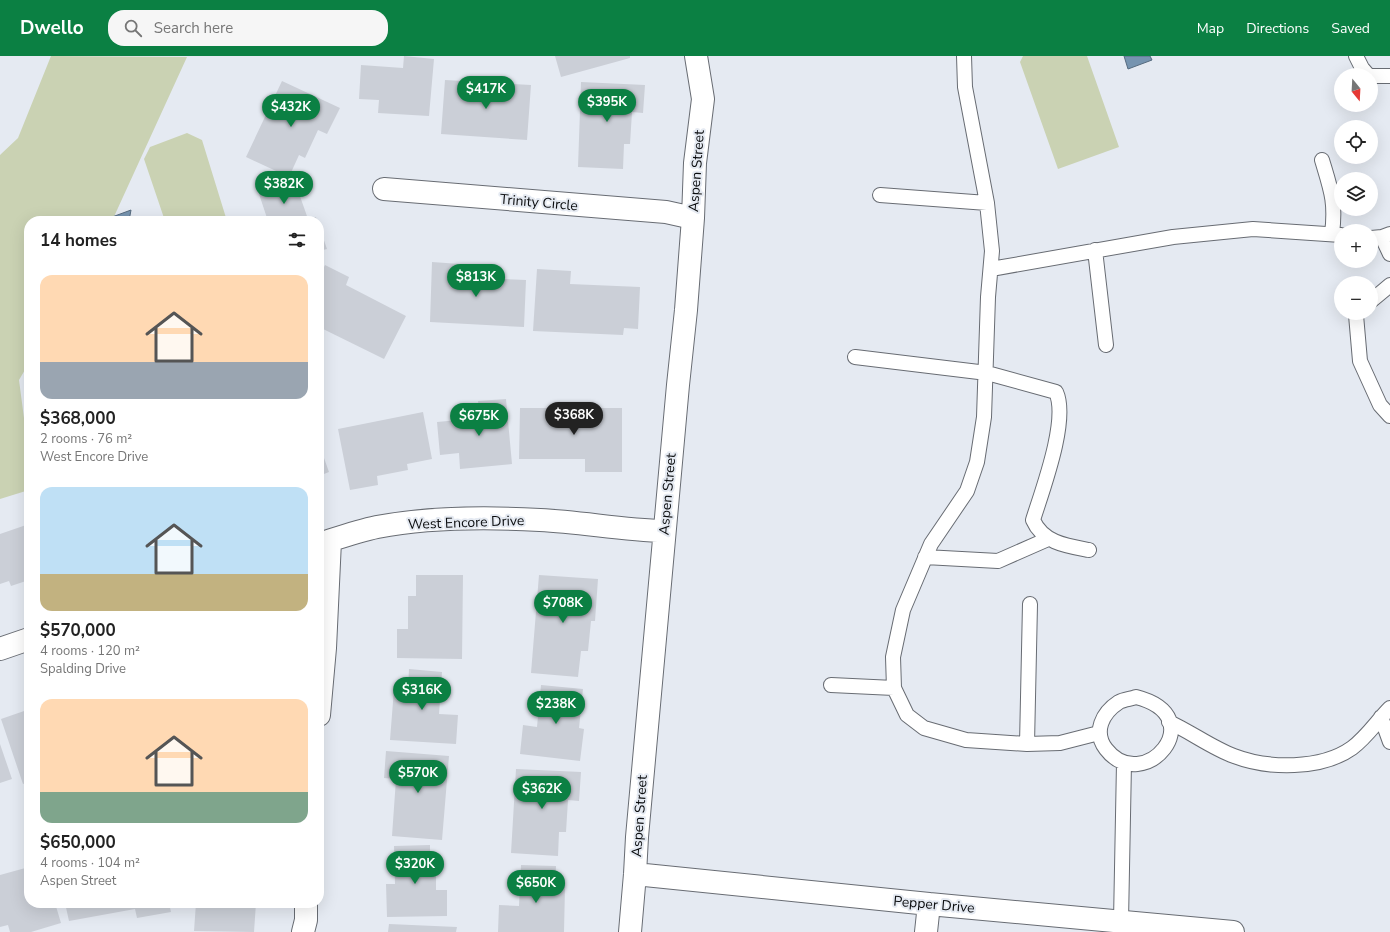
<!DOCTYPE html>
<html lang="en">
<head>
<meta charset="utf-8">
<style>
  body { margin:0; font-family:"Nunito Sans",sans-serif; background:#f6f6f6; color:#222; height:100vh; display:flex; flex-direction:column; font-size:15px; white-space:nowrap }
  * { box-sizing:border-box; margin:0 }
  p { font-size:13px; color:#767676 }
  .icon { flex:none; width:22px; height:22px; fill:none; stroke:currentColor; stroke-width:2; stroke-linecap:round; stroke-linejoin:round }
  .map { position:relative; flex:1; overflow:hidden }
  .panel { position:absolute; left:24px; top:160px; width:300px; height:692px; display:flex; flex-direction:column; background:#fff; border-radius:16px; box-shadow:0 4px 16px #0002 }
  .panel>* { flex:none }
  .needle { width:26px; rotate:162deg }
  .fabs { position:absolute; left:1334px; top:12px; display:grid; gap:8px }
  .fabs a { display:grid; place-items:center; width:44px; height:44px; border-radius:50%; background:#fff; box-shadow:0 4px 16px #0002; font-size:20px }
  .price { position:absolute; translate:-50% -34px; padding:0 9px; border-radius:14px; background:#0b8043; color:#fff; font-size:13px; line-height:26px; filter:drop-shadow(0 1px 2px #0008) }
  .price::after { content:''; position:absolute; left:50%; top:24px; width:12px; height:9px; margin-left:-6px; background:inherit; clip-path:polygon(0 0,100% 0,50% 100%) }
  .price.current { background:#222; color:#fff }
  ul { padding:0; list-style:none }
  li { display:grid; align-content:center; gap:8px; height:212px; padding:0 16px }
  li span { display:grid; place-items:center; height:124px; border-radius:12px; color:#555 }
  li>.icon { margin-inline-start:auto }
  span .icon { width:72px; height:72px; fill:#fffc; stroke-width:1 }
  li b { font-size:17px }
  h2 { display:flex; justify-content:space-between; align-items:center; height:48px; padding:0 16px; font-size:17px }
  header { display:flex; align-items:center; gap:24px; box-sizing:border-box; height:56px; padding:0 20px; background:#0b8043; color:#fff }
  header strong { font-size:19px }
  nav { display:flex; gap:22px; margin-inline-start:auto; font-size:14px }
  .search { width:280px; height:36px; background:#f6f6f6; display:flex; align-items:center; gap:10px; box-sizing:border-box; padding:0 14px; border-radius:16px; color:#767676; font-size:15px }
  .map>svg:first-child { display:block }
  .green { fill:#cad2b3 }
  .water { fill:#7694b0; stroke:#566b7f }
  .building { fill:#cbcfd7 }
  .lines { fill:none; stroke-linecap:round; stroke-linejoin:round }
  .service-casing { stroke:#686c73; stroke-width:16 }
  .minor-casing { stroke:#686c73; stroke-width:24 }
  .service { stroke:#fff; stroke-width:14 }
  .minor { stroke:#fff; stroke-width:22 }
  .labels { text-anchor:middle; stroke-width:4; stroke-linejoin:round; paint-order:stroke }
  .street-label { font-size:14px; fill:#0a0c0e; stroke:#e5eaf2 }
</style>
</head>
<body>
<header>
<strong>Dwello</strong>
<div class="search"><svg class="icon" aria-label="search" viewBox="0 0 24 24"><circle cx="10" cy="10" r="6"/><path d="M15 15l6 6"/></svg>Search here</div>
<nav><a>Map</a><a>Directions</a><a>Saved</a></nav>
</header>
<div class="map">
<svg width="1390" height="876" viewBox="0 0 1390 876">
  <rect width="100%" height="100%" fill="#e5eaf2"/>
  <path class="green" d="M51 0 187 1 112 165H29V307L19 324 29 400V434L0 443V99L18 82Z
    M1023 0H1087L1119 91 1058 113 1020 6Z
    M187 77 202 84 227 165H165L144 103 150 91Z"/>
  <path class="water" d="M1124 0H1150L1152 4 1128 13Z
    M131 154 129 165H105L104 164Z"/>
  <path class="building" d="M404 0 434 3 429 60 378 57 379 44 359 43 361 9 403 12Z
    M555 0H630V2L561 21Z
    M445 24 531 29 527 84 441 78Z
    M282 25 340 52 327 78 318 74 305 102 299 99 289 121 246 101Z
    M581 26 645 29 643 57 632 56 630 88H624L623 113 578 111Z
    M295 126 308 163 316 161 317 165H268L259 138Z
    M319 170 327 193 319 195Z
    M432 206 460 208 459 215 501 217V223L526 224 524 271 430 266Z
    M325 209 349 221 346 229 406 260 384 303 319 271V221Z
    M537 213 571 215 570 228 640 231 638 273 624 272 623 279 533 275Z
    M506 343 512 408 460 413 459 397 440 399 437 366 480 362 478 345Z
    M520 352H622V416H585V403H519Z
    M423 356 432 403 407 408 408 414 377 420 378 429 350 434 338 373Z
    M319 388 329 416 319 420Z
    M29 468V524L11 530 9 525 0 528V478Z
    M416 519H463L462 603 397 602V573H408V540H416Z
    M539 519 598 523 595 565H591L588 595H581L578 621 531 617Z
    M409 613 442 616 439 658 458 659 456 688 390 684 394 633 408 634Z
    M541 629 583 633 579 672 584 673 580 705 520 698 523 669 537 671Z
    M27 654 29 659V726L23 728 1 663Z
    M0 688 12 723 0 727Z
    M386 695 449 700 442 784 392 780 396 723 384 722Z
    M516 713 581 716 579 745 568 744 566 776H559L558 800 511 797Z
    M430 789V809H436V834H447V860L387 861 386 828H395L394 790Z
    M521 809 556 810 555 831H565L564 876H498L499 849 519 850Z
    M29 811V847H55L61 867 31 876H10L8 869 0 871V819Z
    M65 847H169L171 856 137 862 135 853 69 865Z
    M196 847H256L254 876 194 875Z
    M389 868 457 871 456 876H388Z"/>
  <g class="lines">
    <g class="service-casing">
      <path id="service" d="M964 0 965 31 987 147 992 195 988 241 984 361 977 406 967 435 931 488 903 554 893 601 894 632 907 659 924 672 966 684 1027 688 1060 687 1099 677
        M1356 0 1362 12 1368 19
        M1371 20H1390
        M1322 104C1331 134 1336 146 1332 178
        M880 139 987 147
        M1382 181 1390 198
        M1371 182 1382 181 1390 178
        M1095 194 1106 289
        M991 213 1173 181 1253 173 1341 179
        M1371 245 1390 229
        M1358 257 1356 259 1360 305 1380 349 1390 360
        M855 301 987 317 1056 336C1069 364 1042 435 1033 464 1043 487 1067 490 1089 494
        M925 501 998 505 1048 483
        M831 629 894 632
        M1136 641C1214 661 1143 741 1106 693 1093 676 1102 657 1119 646 1124 643 1131 643 1136 641Z
        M1381 661 1390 686
        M1169 666C1191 676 1212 692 1234 700 1268 713 1321 714 1352 692 1367 681 1377 665 1390 652
        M1027 688 1030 548
        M1121 865 1124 707"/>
    </g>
    <g class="minor-casing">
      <path id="minor" d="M384 133 666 156 693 162
        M319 488C338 482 358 475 377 471 430 461 487 461 540 464 582 466 622 474 664 475
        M0 593 29 583
        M319 659 325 592 330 485
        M635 818 929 848 1233 876
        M303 876 306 864V847
        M630 876 635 818 637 781 678 329 686 254 693 162 695 107 703 43 696 0
        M926 876 929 848"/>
    </g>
    <use href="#service" class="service"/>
    <use href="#minor" class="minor"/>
  </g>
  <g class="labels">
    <g class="street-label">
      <text transform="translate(696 115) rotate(-86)" y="5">Aspen Street</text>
      <text transform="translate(539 146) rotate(5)" y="5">Trinity Circle</text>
      <text transform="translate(667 438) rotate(-85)" y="5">Aspen Street</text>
      <text transform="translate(466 466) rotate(-2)" y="5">West Encore Drive</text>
      <text transform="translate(639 760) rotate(-86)" y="5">Aspen Street</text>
      <text transform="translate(934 848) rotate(5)" y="5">Pepper Drive</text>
    </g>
  </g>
</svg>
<div class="fabs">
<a><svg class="needle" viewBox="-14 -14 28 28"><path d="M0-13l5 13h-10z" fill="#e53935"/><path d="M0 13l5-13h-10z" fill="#767676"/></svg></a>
<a><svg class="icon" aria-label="locate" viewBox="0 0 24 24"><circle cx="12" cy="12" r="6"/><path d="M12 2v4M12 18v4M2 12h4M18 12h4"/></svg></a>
<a><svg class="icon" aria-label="layers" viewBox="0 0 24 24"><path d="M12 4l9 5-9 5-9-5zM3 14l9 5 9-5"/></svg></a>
<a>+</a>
<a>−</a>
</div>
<b class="price" style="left:486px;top:54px">$417K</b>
<b class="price" style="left:607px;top:67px">$395K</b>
<b class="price" style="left:291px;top:72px">$432K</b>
<b class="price" style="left:284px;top:149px">$382K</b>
<b class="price" style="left:476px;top:242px">$813K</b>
<b class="price current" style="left:574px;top:380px">$368K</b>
<b class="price" style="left:479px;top:381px">$675K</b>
<b class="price" style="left:563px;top:568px">$708K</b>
<b class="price" style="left:422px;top:655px">$316K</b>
<b class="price" style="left:556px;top:669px">$238K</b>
<b class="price" style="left:418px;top:738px">$570K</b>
<b class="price" style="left:542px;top:754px">$362K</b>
<b class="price" style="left:415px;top:829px">$320K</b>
<b class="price" style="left:536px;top:848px">$650K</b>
<section class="panel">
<h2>14 homes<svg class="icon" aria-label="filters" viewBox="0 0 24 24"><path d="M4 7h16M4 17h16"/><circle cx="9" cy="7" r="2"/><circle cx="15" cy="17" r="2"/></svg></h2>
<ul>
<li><span style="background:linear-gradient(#ffd9b3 70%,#9aa5b1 0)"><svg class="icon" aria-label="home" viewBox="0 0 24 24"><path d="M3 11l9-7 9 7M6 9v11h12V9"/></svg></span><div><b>$368,000</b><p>2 rooms · 76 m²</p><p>West Encore Drive</p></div></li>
<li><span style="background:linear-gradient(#bfe0f5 70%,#c2b280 0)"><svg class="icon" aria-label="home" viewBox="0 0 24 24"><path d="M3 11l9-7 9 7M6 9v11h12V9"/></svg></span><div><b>$570,000</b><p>4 rooms · 120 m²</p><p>Spalding Drive</p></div></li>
<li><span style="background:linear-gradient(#ffd9b3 75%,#7fa58c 0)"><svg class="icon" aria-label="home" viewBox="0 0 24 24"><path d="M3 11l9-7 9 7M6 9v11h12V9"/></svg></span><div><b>$650,000</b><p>4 rooms · 104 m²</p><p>Aspen Street</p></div></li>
</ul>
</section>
</div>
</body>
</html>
